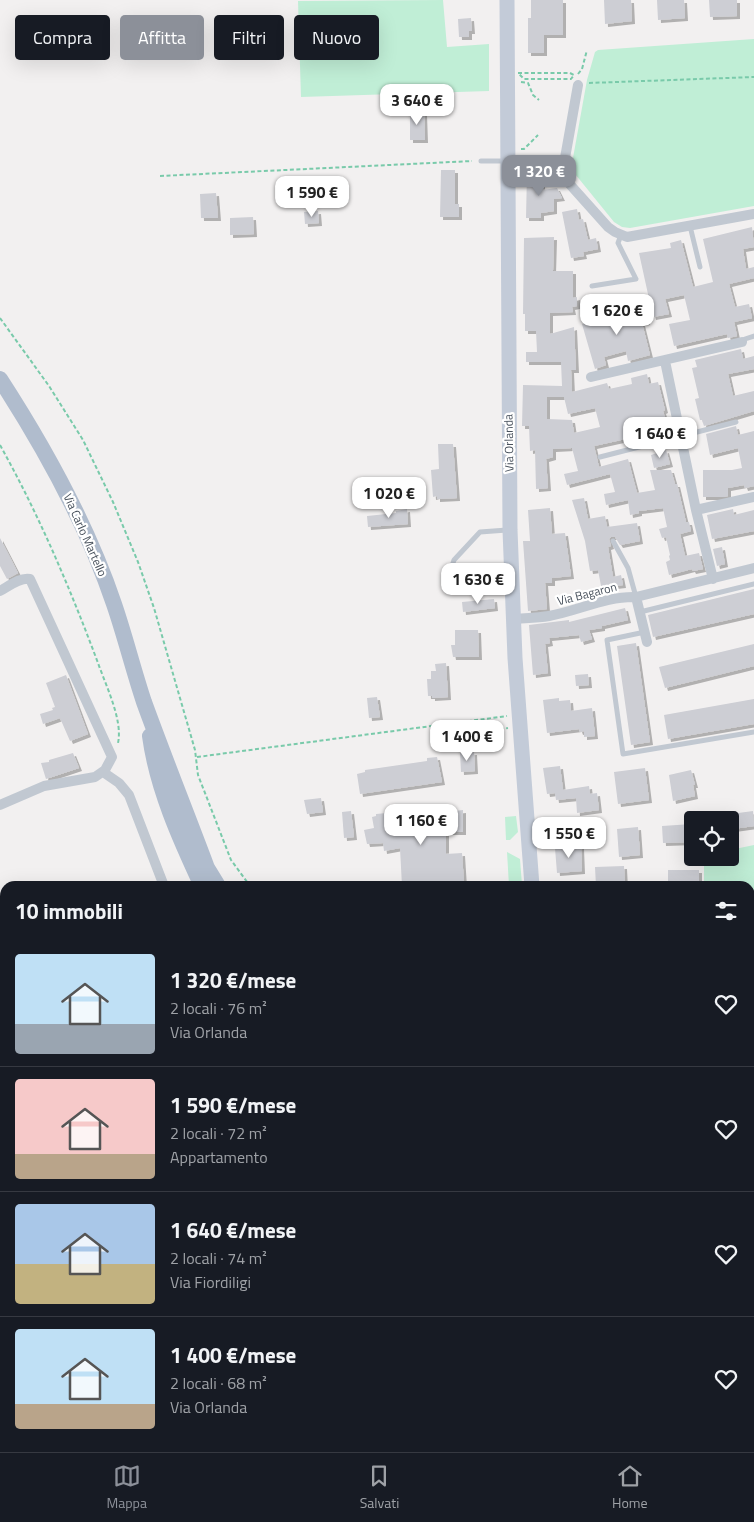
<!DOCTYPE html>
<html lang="it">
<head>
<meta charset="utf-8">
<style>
  body { margin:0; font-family:"Titillium Web",sans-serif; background:#242831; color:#f1f3f6; height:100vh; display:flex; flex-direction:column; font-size:19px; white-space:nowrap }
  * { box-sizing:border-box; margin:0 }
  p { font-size:16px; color:#9ea1a6 }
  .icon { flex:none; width:28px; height:28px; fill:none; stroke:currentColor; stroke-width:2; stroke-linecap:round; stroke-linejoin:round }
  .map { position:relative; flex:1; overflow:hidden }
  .drawer { position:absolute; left:0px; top:881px; width:755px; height:571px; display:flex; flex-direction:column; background:#171b24; border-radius:15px 15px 0 0; box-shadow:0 5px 20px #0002 }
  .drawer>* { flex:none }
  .guide { position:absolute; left:15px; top:15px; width:500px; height:45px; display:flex; gap:10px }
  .tools { position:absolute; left:684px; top:811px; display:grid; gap:10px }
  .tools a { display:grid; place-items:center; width:55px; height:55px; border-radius:5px; background:#171b24; box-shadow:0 5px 20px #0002; font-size:25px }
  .price { position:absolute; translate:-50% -42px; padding:0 11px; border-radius:10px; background:#fff; color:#222; font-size:16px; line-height:32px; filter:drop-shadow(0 1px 2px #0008) }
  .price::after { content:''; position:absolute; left:50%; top:30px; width:15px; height:11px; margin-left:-8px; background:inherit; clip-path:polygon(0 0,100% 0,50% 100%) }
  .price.current { background:#8c9099; color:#fff }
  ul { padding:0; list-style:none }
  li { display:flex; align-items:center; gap:15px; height:125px; padding:0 15px }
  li+li { border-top:1px solid #363941 }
  li span { display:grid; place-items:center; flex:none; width:140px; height:100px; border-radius:5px; color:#555 }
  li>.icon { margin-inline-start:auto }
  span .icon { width:60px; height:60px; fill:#fffc; stroke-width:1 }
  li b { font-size:21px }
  h2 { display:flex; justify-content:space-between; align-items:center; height:60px; padding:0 15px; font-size:21px }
  .tag { padding:0 18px; border-radius:5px; background:#171b24; box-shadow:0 5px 20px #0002; font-size:18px; line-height:45px }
  .tag.current { background:#8c9099; color:#fff }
  .menu { display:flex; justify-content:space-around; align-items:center; height:70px; border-top:1px solid #363941; background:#171b24; font-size:14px; color:#9ea1a6 }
  .menu a { display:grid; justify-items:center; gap:2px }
  .menu .current { color:#8c9099 }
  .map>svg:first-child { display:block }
  .green { fill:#c0eed6 }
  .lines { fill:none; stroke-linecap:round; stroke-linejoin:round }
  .stream { stroke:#8fcee9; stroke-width:4 }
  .building { fill:#cdced4; fill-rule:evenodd; filter:url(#shadow) }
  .path { stroke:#79caaa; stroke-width:2; stroke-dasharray:4 2.5; stroke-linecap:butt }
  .lane { stroke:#c1c8d1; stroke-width:5 }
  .street { stroke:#c1c8d1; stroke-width:10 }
  .secondary { stroke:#c3cbd8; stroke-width:15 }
  .primary { stroke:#b0bccd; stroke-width:16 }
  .labels { text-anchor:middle; stroke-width:4.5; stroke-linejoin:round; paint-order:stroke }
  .street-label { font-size:12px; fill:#48515c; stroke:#fff }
</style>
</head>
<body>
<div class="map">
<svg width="754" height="1452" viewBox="0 0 754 1452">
  <defs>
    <filter id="shadow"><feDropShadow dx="3" dy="3" stdDeviation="0" flood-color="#0004"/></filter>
  </defs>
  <rect width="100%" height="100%" fill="#f2f0f0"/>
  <path class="green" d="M443 0 447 47 489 44V91L301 97 298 1Z
    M754 39V206L630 228 622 227 614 222 571 169 587 80 595 52 598 50Z
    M516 816 518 832 510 840H506L505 817Z
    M754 845V1195L750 1194V886H704V858H730V850Z
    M507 852 520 859 522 885 509 886Z
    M0 1139 5 1140V1318H0Z
    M754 1263V1406L750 1407V1264Z
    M536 1448H613L598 1452H536Z"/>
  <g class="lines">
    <path class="stream" d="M0 1145H5
      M750 1201H754"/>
  </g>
  <path class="building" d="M531 0H563V35H544V53H528V18H531Z
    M604 0H631L632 21 605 24Z
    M657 0H684L685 18 658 20Z
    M709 0H737V16L710 17Z
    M471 18 472 31H469V37H459L458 19Z
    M424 112 425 140H410V113Z
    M441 170H455V204H459V217H440Z
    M527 173H539V181H542V190L557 188 562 198 554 199V211L541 213V218H526Z
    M216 193 218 218H201L200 194Z
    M577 209 579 220 583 219 588 240 596 238 598 249 583 252 584 256 571 258 562 212Z
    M318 211 319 223 305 224 304 212Z
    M253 217 254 234 230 235V218Z
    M752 227 754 247 743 249 746 269 754 267V278L729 284 735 307 749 304 752 318 734 322 737 336 728 338 727 334 674 346 669 324 690 320 684 295 665 299 669 314 653 317 639 253 671 248 670 243 681 240 693 287 713 282 703 239Z
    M554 237 553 271H573V298L577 297V306L572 307 573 312 550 313V334L574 327 576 370H571L572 392 607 383 609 389 632 384 631 378 647 374 649 384 658 382 665 410 663 411 667 425 639 433V436L594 446 599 467 628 459 637 493 655 490 650 470H671L675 484H677L686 522H689L691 531 680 534 685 556 699 553 703 569 693 571 692 569 669 575 666 562 670 560 669 556 670 555 666 537 662 538 659 529 667 527 663 508 639 511V513L630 515 628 500 606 505 604 494 615 492 610 474 567 485 564 474 578 471 572 448 553 449V457L546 459 548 488 536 489 535 450 530 451 529 426H522L523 385 562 386 561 362H526V352H537L536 331H525V314H523L524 238ZM547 397H564L568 414 595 408 600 427 574 433 572 420 547 419Z
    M625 299 626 309 617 310 615 300Z
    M629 308 631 314 645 310 647 322 642 323 650 355 628 361 626 351 604 357 606 365 595 369 582 324Z
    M741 349 743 359 754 356V369L728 374 733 396 754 391V411L704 426 702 420H700L695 399 699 398 692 368 697 367 695 360Z
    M736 426 738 435 754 431V486L745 488 744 485 728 488V496L723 497H703V470H732L742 468 738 448 710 455 706 434Z
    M438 444H453L457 498 437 499V496L433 497 431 470 439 469Z
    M666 450 670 464 654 468 651 455Z
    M584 498 588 519 605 516 607 527 637 523 640 541 620 545 615 537H611L609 539 611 546 608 547 613 577 621 575 623 585 614 586 615 588 602 591 598 570 590 571 585 541 572 500Z
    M550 508 552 534 565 533 571 576 552 578V583H545L547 609 528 611 523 541H530L528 510Z
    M407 509 408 524 368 527 367 516 396 513V511Z
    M733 509 734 515 754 510V531L712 539 707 515Z
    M0 538 18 573 7 579 0 566Z
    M722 547 725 564 717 566 713 549Z
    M754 589V614L653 637 648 615Z
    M494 599 495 608 463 612 462 602Z
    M625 608 628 620 602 626V628L589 630 592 639 581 642 579 635 549 638 550 643 545 644 548 673 533 675 529 625 569 620V622Z
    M455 630H478L479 657H453L451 645H455Z
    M636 643 650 742 631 745 617 646Z
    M754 644V666L665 688 659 667Z
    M446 663 448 697 432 698V696H428L427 679H431V671H436L435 664Z
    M588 674 589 685 576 686 575 675Z
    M66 675 88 734 70 741 60 718 43 724 40 714 53 710 52 708 55 707 46 683Z
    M377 697 380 717 369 718 367 698Z
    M559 698V701L570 700 571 711 592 708 595 736 584 737V731L580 732 579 729 547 733 543 700Z
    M754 699V724L668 739 664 715Z
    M474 752 475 771 461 772 460 753Z
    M73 753 79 768 46 779 41 763 49 762V760Z
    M437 757 442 782 360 794 357 774 365 772V770L427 761V758Z
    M560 766 563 790 589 786 590 794 597 793 599 810 577 813 576 798 556 800 555 793 547 794 543 768Z
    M645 768 649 800 618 804 614 772Z
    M691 770 695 785H693L695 796 673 801 669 775Z
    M321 798 323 812 307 814 304 800Z
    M463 810V832H446V854L462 853 464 884 402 886 400 848 384 851 383 843 367 844 364 830 374 828 372 817 376 816V814L398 812 399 817Z
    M351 811 354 837 344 838 342 812Z
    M753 811 754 826 733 829 731 814Z
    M692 824V842L663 843 662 826Z
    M638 827 640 855 619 857 617 829Z
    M581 846 582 871 557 873 555 848Z
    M624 866 625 886H596L595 867Z
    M668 870H699V886H668Z"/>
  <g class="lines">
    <path class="path" d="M518 73H570L574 75 571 79H524Z
      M578 74 582 69 587 50
      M521 82 528 83 533 95 539 100
      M589 83 754 77
      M521 149H524L538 135
      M160 176 472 161
      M0 318 49 386 83 440 113 502 138 562 154 608 195 750 198 775 231 860 250 886
      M0 445C39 515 70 588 98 663 106 686 123 720 118 743
      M455 738 508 728
      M197 757 507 716
      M0 1100 5 1096
      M750 1257 754 1256"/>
    <path class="lane" d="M481 161H505
      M690 226 700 267
      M592 286 636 279 618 243 621 235
      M742 342 745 339 754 336
      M600 457 736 422
      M613 541 628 568 636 597
      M446 584 454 560 480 532 507 530
      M640 612 754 584
      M645 632 607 640 623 754 754 732
      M754 1292 752 1293 754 1301
      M750 1335 754 1333
      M750 1395 754 1393"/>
    <path class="street" d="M509 161 546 165 557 170 608 227 615 232 627 237 754 214
      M557 170 565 158 578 85
      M665 361 696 510 713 579
      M591 377 742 342
      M696 510 754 497
      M0 591C9 586 20 577 30 579L112 757 105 770 95 777 44 786 0 805
      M513 619C525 618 537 618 549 616 578 611 606 596 636 597
      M647 642 636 597 754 568
      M103 772 119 783 129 795 164 886
      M0 969 5 970
      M750 1222 754 1223"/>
    <path class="secondary" d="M507 0 510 530 515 658 532 886"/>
    <path class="primary" d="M0 379C46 450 87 524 114 604 125 636 133 669 144 702 164 757 186 812 207 868L218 886
      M150 736C157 788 180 839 202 886
      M521 1448V1452"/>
  </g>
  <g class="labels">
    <g class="street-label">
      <text transform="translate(509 443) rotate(-91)" y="4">Via Orlanda</text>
      <text transform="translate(85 535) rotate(66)" y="4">Via Carlo Martello</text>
      <text transform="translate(587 594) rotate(-14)" y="4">Via Bagaron</text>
    </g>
  </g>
</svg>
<div class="tools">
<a><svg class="icon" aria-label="locate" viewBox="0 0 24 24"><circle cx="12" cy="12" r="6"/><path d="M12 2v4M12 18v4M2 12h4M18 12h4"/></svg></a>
</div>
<b class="price" style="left:417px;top:126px">3 640 €</b>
<b class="price current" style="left:539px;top:197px">1 320 €</b>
<b class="price" style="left:312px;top:218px">1 590 €</b>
<b class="price" style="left:617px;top:336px">1 620 €</b>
<b class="price" style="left:660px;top:459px">1 640 €</b>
<b class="price" style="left:389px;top:519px">1 020 €</b>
<b class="price" style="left:478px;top:605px">1 630 €</b>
<b class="price" style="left:467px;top:762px">1 400 €</b>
<b class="price" style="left:421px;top:846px">1 160 €</b>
<b class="price" style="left:569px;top:859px">1 550 €</b>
<div class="guide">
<a class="tag">Compra</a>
<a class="tag current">Affitta</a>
<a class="tag">Filtri</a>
<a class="tag">Nuovo</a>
</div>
<section class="drawer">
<h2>10 immobili<svg class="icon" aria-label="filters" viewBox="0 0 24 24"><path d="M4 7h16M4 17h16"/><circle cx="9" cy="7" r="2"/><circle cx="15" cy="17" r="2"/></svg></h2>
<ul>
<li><span style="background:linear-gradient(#bfe0f5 70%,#9aa5b1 0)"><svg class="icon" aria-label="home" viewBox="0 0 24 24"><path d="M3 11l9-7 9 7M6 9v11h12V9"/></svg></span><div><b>1 320 €/mese</b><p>2 locali · 76 m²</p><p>Via Orlanda</p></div><svg class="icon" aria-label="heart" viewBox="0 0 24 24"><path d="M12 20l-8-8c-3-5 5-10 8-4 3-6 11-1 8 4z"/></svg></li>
<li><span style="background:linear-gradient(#f6c9c9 75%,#b9a48a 0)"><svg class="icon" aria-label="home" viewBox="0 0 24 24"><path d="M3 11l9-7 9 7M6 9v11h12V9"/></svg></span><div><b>1 590 €/mese</b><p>2 locali · 72 m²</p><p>Appartamento</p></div><svg class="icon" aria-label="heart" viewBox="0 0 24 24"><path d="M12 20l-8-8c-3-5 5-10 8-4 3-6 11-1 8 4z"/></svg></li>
<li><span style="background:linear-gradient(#a9c7e8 60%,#c2b280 0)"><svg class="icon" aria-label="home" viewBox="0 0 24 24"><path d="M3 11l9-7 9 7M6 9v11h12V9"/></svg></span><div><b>1 640 €/mese</b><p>2 locali · 74 m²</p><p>Via Fiordiligi</p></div><svg class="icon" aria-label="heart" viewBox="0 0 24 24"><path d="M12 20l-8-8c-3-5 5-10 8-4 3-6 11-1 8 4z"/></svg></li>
<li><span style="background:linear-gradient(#bfe0f5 75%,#b9a48a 0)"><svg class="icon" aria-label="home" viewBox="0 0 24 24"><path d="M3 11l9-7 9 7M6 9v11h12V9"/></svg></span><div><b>1 400 €/mese</b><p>2 locali · 68 m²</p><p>Via Orlanda</p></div><svg class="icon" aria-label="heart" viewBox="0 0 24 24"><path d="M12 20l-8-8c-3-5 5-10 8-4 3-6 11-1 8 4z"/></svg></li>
</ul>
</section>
</div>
<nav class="menu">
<a class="current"><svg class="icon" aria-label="map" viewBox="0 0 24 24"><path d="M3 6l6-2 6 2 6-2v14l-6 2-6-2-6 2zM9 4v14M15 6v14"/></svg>Mappa</a>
<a><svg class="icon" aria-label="saved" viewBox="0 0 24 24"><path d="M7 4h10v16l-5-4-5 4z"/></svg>Salvati</a>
<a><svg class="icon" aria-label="home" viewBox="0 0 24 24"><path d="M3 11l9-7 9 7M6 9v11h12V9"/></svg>Home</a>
</nav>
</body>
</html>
